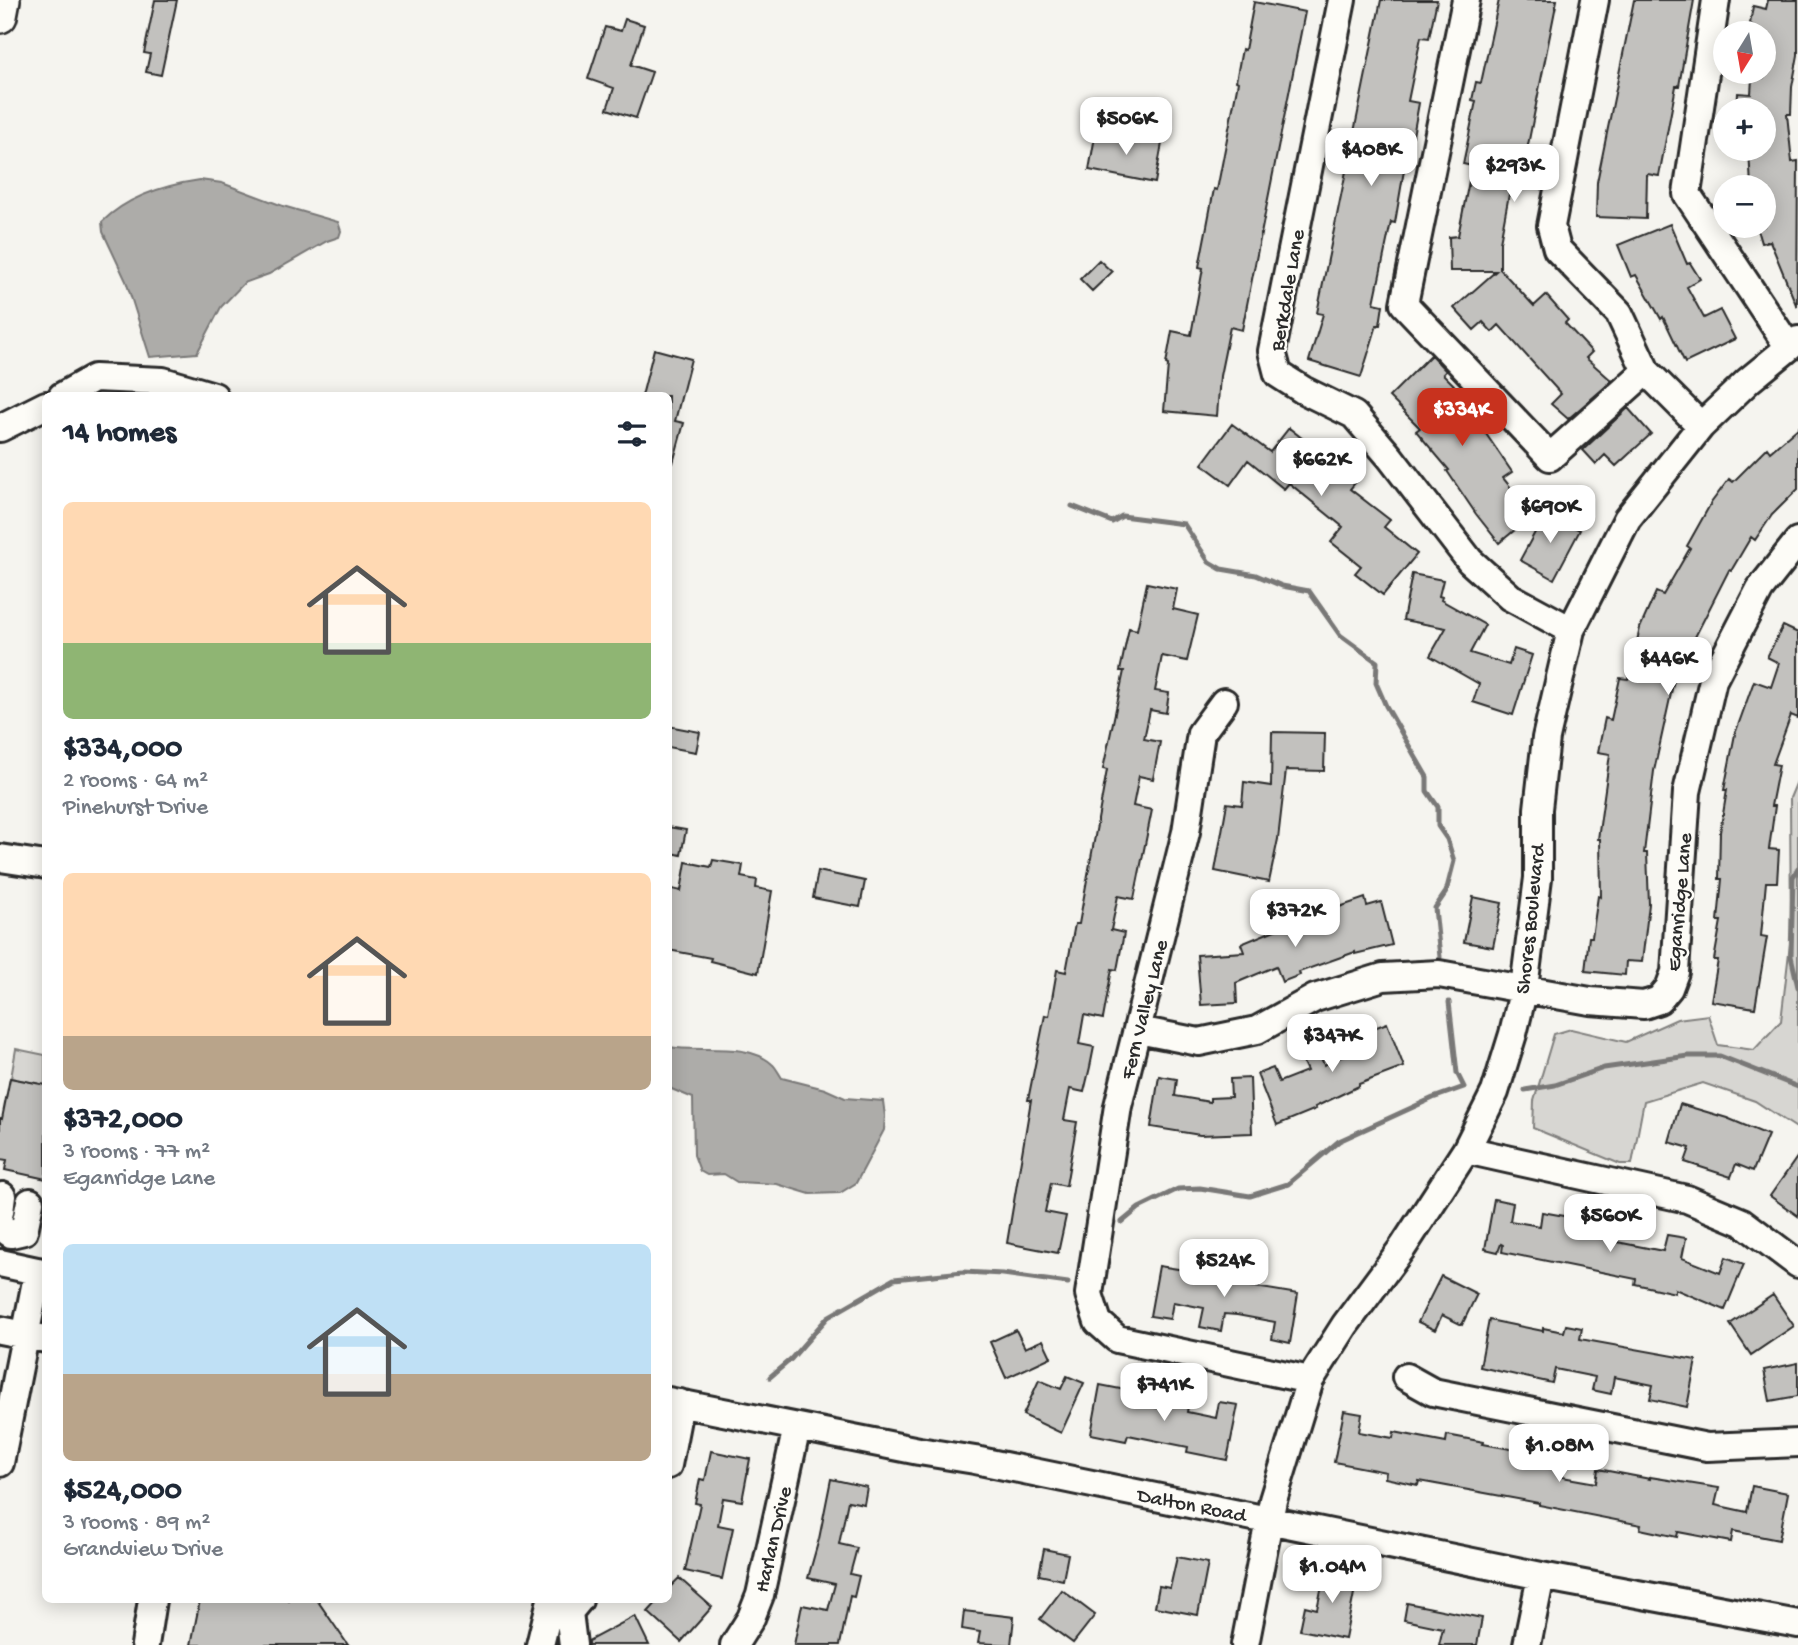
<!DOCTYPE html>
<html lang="en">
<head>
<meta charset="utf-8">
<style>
  body { margin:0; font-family:"Gochi Hand",sans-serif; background:#f6f6f7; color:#1f2937; height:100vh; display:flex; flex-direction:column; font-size:26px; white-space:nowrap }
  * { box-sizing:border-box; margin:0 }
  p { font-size:23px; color:#747a83 }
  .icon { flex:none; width:38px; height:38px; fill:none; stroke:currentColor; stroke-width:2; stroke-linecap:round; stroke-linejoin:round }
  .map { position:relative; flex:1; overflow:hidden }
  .side { position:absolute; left:42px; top:392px; width:630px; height:1211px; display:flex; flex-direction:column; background:#fff; border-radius:10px; box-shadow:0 4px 18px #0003 }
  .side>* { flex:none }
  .needle { width:46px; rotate:191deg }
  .fabs { position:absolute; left:1713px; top:21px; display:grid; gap:14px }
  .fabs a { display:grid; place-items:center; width:63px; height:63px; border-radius:50%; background:#fff; box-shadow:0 4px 18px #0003; font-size:35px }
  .price { position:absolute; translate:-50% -60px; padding:0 16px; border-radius:14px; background:#fff; color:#222; font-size:23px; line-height:46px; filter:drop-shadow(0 2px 4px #0008) }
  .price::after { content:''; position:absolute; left:50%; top:42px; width:21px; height:16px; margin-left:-10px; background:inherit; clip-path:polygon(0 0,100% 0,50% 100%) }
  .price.on { background:#c8321e; color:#fff }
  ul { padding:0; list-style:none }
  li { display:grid; align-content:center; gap:14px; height:371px; padding:0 21px }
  li span { display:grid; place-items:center; height:217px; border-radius:10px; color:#555 }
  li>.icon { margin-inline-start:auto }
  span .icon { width:126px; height:126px; fill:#fffc; stroke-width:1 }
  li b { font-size:30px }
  h2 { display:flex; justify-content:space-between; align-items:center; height:84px; padding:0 21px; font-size:30px }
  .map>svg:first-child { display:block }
  .green { fill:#d7d6d2; stroke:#81807e; stroke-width:2 }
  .water { fill:#adaca9; stroke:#797877; stroke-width:2 }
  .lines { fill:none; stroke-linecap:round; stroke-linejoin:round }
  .stream { stroke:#797877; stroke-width:5 }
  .building { fill:#c2c1be; stroke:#2b2b2b; stroke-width:2 }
  .minor-casing { stroke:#2b2b2b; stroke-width:32 }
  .major-casing { stroke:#2b2b2b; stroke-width:38 }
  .minor { stroke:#fdfcf7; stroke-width:26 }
  .major { stroke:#fdfcf7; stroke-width:33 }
  .labels { text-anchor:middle; stroke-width:5; stroke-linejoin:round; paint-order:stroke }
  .street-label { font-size:21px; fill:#2b2b2b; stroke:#fdfcf7 }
</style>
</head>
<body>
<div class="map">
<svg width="1798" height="1645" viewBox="0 0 1798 1645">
  <rect width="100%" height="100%" fill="#f5f4ef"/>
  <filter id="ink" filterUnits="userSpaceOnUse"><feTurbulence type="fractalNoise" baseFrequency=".0143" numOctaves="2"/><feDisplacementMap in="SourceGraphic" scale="14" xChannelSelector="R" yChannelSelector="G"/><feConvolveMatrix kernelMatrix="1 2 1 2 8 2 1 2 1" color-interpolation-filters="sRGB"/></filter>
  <g filter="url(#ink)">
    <path class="green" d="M1798 779V1129L1755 1101 1703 1083 1644 1101 1632 1164H1620L1533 1128 1534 1101 1554 1034 1571 1029 1626 1042 1677 1019 1708 1015 1718 1045 1754 1050 1781 1021 1791 935 1790 798Z
      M16 1049 45 1055V1085L11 1078Z"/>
    <path class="water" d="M200 180 222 183 283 206 338 222 341 231 339 237 327 241 269 274 244 283 221 307 197 353 150 357 126 281 103 232 102 222C128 196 165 185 200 180Z
      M669 1047C699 1053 747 1041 772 1064 776 1067 779 1074 782 1078L825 1089 845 1098 883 1101 885 1116 884 1130 856 1183 840 1193 810 1194 777 1184 737 1182 724 1174 707 1175 700 1171 694 1155 693 1098 669 1088Z"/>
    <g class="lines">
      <path class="stream" d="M1072 506 1112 522 1122 516 1184 524 1209 562 1221 569 1256 575 1282 586 1309 591 1340 635 1377 662 1376 683 1386 706 1427 777V791L1438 807V826L1447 839 1454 861 1446 892 1435 908 1440 957
        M1798 868 1793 877 1791 956 1798 987
        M1525 1090 1555 1085 1604 1068 1688 1056H1720L1798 1087
        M1122 1222 1139 1208 1178 1189 1200 1188 1250 1196 1288 1184 1339 1141 1433 1098 1464 1087 1457 1073 1449 1002
        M770 1377 791 1359 828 1317 894 1279 963 1272 1003 1274 1068 1283"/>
    </g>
    <path class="building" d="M155 0H177L161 75 146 72 150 54 144 53Z
      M1381 0H1437L1429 38 1421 37 1408 101 1419 103 1413 136 1410 135 1395 223 1391 222 1374 303 1383 305 1380 325H1377L1361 377 1309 361 1323 314 1317 313Z
      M1499 0H1557L1519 190 1510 189 1500 242V269L1534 306 1546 295 1568 320 1565 323 1592 352 1586 358 1612 381 1568 419 1551 404 1561 394 1499 325 1492 332 1483 322 1474 330 1454 308 1496 271H1450L1449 237 1458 236 1472 166 1463 164 1476 101 1472 100 1476 82 1481 83Z
      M1634 0H1694L1679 86H1676L1659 176 1647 174 1646 219 1596 217 1597 182Z
      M1768 0H1798V55L1792 87 1791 114H1787L1792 162 1798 161 1797 307 1770 241 1761 243 1756 226H1764V187H1751L1749 149H1764V110H1737L1738 93 1751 94 1752 78H1764V33H1751L1752 25 1750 24 1753 6 1766 9Z
      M1254 2 1305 12 1242 330 1230 327 1220 376 1217 416 1164 411 1168 365 1166 364 1172 331 1191 335 1203 268 1199 267 1207 226 1214 189 1217 190 1238 82 1236 81 1242 49 1245 50Z
      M625 19 644 25 631 65 652 72 636 118 607 109 614 88 588 79 605 27 621 31Z
      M1096 131 1162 143 1155 183 1089 170Z
      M1670 224 1687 264 1690 263 1700 279 1687 287 1704 318 1720 310 1735 339 1685 363 1663 317 1661 319 1636 275 1631 277 1618 245Z
      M1099 260 1112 272 1092 291 1080 279Z
      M654 349 691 359 675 421 684 423 673 463H668V396H642Z
      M1431 355 1446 371 1443 374 1454 385 1450 389 1488 428 1484 431 1512 472 1503 478 1533 515 1499 543 1476 514 1447 471 1449 470 1416 431 1420 428 1389 397Z
      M1628 408 1651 434 1616 466 1605 455 1596 464 1583 450Z
      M1232 424 1270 452 1289 428 1326 457 1330 452 1360 477 1350 489 1390 520 1384 527 1417 554 1383 595 1355 573 1361 566 1331 542 1343 527 1289 483 1284 489 1248 460 1230 485 1202 464Z
      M1798 428V489L1772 515 1755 540 1751 537 1731 571 1729 570 1691 645 1686 643 1676 680H1674L1654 771 1644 853H1647L1649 904 1642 962 1626 961 1625 975 1585 971 1589 937H1592L1598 896 1601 897 1600 839H1598L1610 754 1598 752 1605 718 1611 720 1620 678 1628 679 1640 628 1656 592 1663 595 1690 548 1687 546 1711 503 1729 479 1733 482 1767 448 1770 452Z
      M1546 512 1580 530 1554 579 1520 560Z
      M1412 574 1443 580 1439 596 1442 597 1441 600 1485 625 1470 653 1509 665 1514 649 1532 655 1513 715 1473 702 1479 684 1430 656 1446 628 1403 620Z
      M1147 583 1177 589 1173 609 1198 615 1187 661 1162 656 1155 691 1169 693 1166 713 1150 710 1144 739 1160 742 1153 779 1139 776 1133 806 1152 810 1134 899 1118 896 1111 930 1124 933 1117 970 1112 969 1103 1019 1084 1015 1079 1044 1094 1047 1090 1067 1084 1092 1070 1089 1064 1120 1077 1122 1066 1186 1051 1183 1045 1212 1066 1216 1058 1253 1007 1243 1031 1100H1028L1045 1015 1049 1016 1057 970 1066 972 1075 924H1079L1107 770 1103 769 1124 671H1120L1129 628 1137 630Z
      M1783 626 1798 633V718L1791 715 1773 764 1779 765 1771 806H1775L1769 849 1779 850 1777 882H1766L1761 936 1767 937 1755 1008 1711 1001 1718 960H1714L1721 921H1718L1722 879H1719L1720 832 1727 790H1724L1735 734 1754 681 1771 687 1779 663 1767 657Z
      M668 726 700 732 696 752 668 747Z
      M1272 732 1325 733 1324 771 1286 770 1278 839 1269 882 1215 871 1227 803 1242 805 1244 782 1271 786Z
      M668 827 686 830 681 855 668 852Z
      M713 860 743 865 741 877 757 880 756 888 772 891 758 973 710 961 711 958 668 950V888L681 891 686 862 711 867Z
      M818 871 865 881 860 907 813 898Z
      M1473 897 1502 903 1493 947 1464 942Z
      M1365 898 1367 906 1381 902 1392 945 1355 954V952L1299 972 1300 975 1282 982 1276 966 1236 983 1237 1003 1201 1005 1197 955 1244 952 1241 944 1282 927Z
      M1387 1023 1404 1067 1359 1084V1086L1315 1107 1316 1109 1277 1125 1257 1074 1273 1068 1279 1082 1307 1071 1300 1056 1317 1048 1324 1065 1354 1051 1347 1033 1367 1026 1369 1030Z
      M1159 1076 1177 1079 1175 1096 1210 1102V1098L1231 1097 1230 1079 1250 1078 1252 1133 1200 1135 1151 1127Z
      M10 1078 46 1085V1179L5 1170 7 1160 0 1159V1118L2 1119Z
      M1680 1104 1727 1118 1768 1135 1753 1171 1736 1164 1731 1177 1685 1162 1690 1148 1669 1142Z
      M1798 1156V1216L1770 1196Z
      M1494 1199 1513 1203 1510 1221 1540 1226 1542 1212 1592 1221 1593 1219 1611 1222 1607 1240 1663 1251 1667 1235 1686 1238 1682 1258 1720 1273 1726 1257 1744 1264 1725 1310 1675 1289V1293L1635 1284 1636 1279 1502 1252 1503 1245 1501 1244 1498 1252 1485 1249Z
      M1159 1266 1229 1277 1231 1267 1246 1270 1243 1285 1298 1294 1290 1343 1272 1339 1275 1322 1237 1315 1224 1314 1221 1331 1200 1327 1204 1308 1173 1302 1170 1319 1150 1316Z
      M1441 1276 1477 1294 1462 1325 1442 1315 1435 1330 1418 1322Z
      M1773 1295 1794 1326 1751 1355 1730 1324Z
      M1489 1320 1543 1331V1328L1564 1332 1566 1325 1582 1328 1580 1339 1696 1360 1687 1407 1650 1399 1653 1385 1614 1377 1611 1394 1592 1390 1595 1377 1555 1369 1552 1383 1480 1367Z
      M1016 1330 1025 1348 1043 1340 1051 1357 1006 1378 990 1342Z
      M1798 1363V1396L1770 1401 1764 1370Z
      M1067 1376 1084 1383 1061 1433 1023 1415 1039 1380 1061 1389Z
      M1100 1385 1136 1392 1134 1403 1169 1410 1172 1392 1190 1396 1187 1412 1216 1418 1219 1402 1238 1405 1227 1460 1187 1452 1188 1447 1128 1435 1126 1441 1091 1434Z
      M1344 1411 1362 1414 1359 1432 1393 1438 1394 1432 1446 1442 1447 1435 1484 1442 1483 1444 1566 1459 1562 1477 1596 1483 1598 1469 1650 1479V1477L1719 1488 1715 1505 1747 1512 1752 1486 1788 1493 1779 1540 1733 1531 1731 1542 1678 1532 1677 1537 1640 1529 1641 1525 1539 1505V1503L1419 1481 1418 1485 1385 1478 1386 1472 1334 1462Z
      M711 1451 750 1459 742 1501 723 1498 718 1525 733 1528 722 1579 685 1571 700 1504 695 1503 700 1479 705 1480Z
      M831 1479 867 1487 864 1504 848 1501 839 1544 857 1548 850 1574 859 1576 854 1597 850 1596 840 1645H794L802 1605 828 1610 835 1584 808 1578 819 1539Z
      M1044 1549 1068 1554 1063 1580 1039 1575Z
      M1177 1557 1208 1563 1198 1615 1155 1607 1159 1586 1170 1588Z
      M1326 1567 1358 1573 1345 1639 1300 1630 1305 1606 1317 1609Z
      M679 1578 712 1607 681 1642 648 1612 659 1600H668V1589Z
      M1062 1590 1095 1615 1073 1643 1040 1619Z
      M200 1600H317L348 1645H191Z
      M1407 1603 1482 1618 1477 1645H1439L1443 1628 1404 1620Z
      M964 1611 1014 1617 1011 1645 978 1643 980 1632 962 1629Z
      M635 1616 649 1645H588V1641Z"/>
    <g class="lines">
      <g class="minor-casing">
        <path id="minor" d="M1342 0 1272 351 1278 374 1303 390 1354 415 1390 457 1470 561 1510 597 1571 630
          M1466 0 1404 304 1550 457 1646 371
          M1595 0 1551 226 1557 249 1619 313 1646 371 1701 426
          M1716 0 1687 194 1788 346
          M62 396 94 378 163 381 214 396
          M0 428 46 405
          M1224 702 1201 733 1186 832 1118 1106 1089 1294 1098 1322 1117 1339 1310 1380
          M0 858 46 865
          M1138 1030 1199 1042 1257 1030 1315 998 1383 977 1439 974 1590 1001 1644 1005 1659 1000 1669 988 1675 972 1687 792 1713 680 1760 589 1798 541
          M1466 1150 1687 1199 1742 1222 1798 1264
          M0 1212 2 1196
          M0 1226 11 1234 24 1231 30 1202
          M0 1263 46 1273
          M0 1330 46 1339
          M1406 1377 1433 1392 1707 1447 1798 1443
          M668 1401 919 1451 975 1460 1541 1576 1798 1624
          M0 1463 38 1271
          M668 1465 680 1403
          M145 1645 152 1600
          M540 1645 551 1600
          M573 1645 569 1612 579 1600
          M734 1645 751 1618 760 1595 797 1427
          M1245 1645 1273 1500 1310 1380 1345 1325 1403 1247 1466 1150 1495 1092 1513 1034 1524 988 1538 878V809L1546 738 1571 630 1627 519 1701 426 1748 381 1798 340
          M1527 1645 1541 1576"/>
      </g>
      <g class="major-casing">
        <path id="major" d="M0 16 3 0"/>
      </g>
      <use href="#minor" class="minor"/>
      <use href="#major" class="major"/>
    </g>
  </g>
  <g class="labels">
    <g class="street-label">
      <text transform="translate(1286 290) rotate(-80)" y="7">Berkdale Lane</text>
      <text transform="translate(1678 902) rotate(-85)" y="7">Eganridge Lane</text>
      <text transform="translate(1529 919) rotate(-84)" y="7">Shores Boulevard</text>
      <text transform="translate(1143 1009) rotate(-76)" y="7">Fern Valley Lane</text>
      <text transform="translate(1192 1504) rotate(11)" y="7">Dalton Road</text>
      <text transform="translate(772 1539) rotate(-77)" y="7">Harlan Drive</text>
    </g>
  </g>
</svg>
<div class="fabs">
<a><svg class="needle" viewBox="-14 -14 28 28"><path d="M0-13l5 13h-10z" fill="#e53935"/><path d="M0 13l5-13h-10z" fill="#747a83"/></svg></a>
<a>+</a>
<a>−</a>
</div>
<b class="price" style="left:1126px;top:157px">$506K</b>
<b class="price" style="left:1371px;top:188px">$408K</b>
<b class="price" style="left:1514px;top:204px">$293K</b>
<b class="price on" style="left:1462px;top:448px">$334K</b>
<b class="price" style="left:1321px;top:498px">$662K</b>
<b class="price" style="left:1550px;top:545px">$690K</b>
<b class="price" style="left:1668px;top:697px">$446K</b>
<b class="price" style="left:1295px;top:949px">$372K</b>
<b class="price" style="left:1332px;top:1074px">$347K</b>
<b class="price" style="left:1610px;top:1254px">$560K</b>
<b class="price" style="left:1224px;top:1299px">$524K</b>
<b class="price" style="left:1164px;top:1423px">$741K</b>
<b class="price" style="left:1559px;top:1484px">$1.08M</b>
<b class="price" style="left:1332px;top:1605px">$1.04M</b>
<section class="side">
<h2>14 homes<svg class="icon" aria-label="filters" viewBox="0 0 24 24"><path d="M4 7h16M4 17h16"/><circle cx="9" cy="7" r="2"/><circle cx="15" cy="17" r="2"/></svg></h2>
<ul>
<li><span style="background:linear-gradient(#ffd9b3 65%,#8fb573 0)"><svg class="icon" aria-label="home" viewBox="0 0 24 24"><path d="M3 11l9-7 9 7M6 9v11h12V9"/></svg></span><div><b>$334,000</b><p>2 rooms · 64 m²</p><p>Pinehurst Drive</p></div></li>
<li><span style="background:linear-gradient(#ffd9b3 75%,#b9a48a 0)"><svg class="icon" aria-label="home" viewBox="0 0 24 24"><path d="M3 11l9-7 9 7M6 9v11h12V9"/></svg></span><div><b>$372,000</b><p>3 rooms · 77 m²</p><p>Eganridge Lane</p></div></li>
<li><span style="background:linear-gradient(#bfe0f5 60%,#b9a48a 0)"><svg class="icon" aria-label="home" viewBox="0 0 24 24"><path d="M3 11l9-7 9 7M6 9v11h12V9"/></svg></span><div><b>$524,000</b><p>3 rooms · 89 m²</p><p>Grandview Drive</p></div></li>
</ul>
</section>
</div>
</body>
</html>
